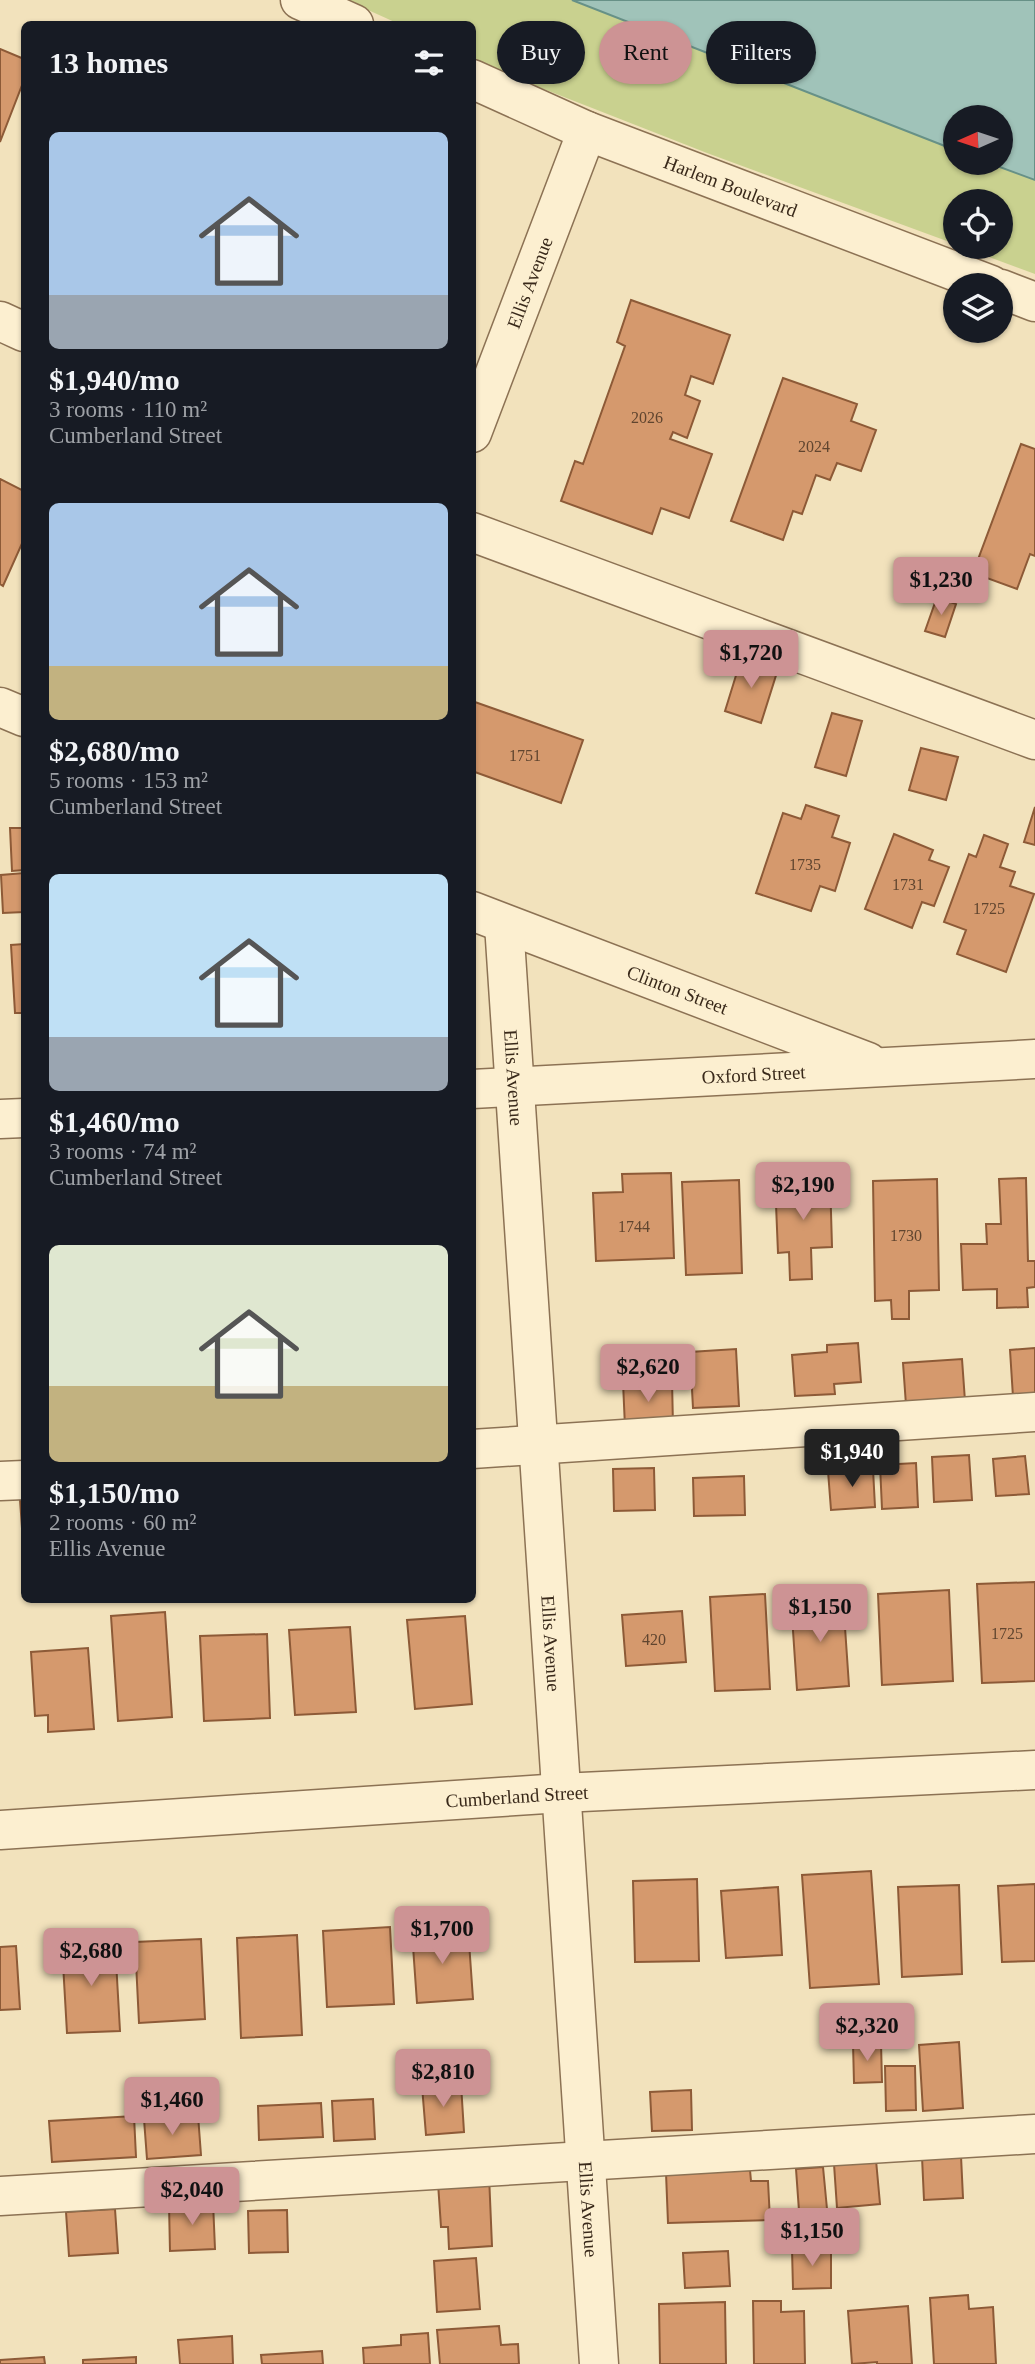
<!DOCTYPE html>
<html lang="en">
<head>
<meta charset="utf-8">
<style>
  body { margin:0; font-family:Georgia,serif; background:#242831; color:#f1f3f6; height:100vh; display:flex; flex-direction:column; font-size:26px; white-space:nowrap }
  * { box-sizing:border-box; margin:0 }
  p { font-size:23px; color:#9ea1a6 }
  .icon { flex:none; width:38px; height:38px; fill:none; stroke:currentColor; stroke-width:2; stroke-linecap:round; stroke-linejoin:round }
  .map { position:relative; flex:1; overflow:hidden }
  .panel { position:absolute; left:21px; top:21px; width:455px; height:1582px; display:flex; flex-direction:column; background:#171b24; border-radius:10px; box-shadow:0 2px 5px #0004 }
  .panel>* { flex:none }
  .top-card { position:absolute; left:497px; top:21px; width:432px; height:63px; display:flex; gap:14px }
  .needle { width:46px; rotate:267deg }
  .buttons { position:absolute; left:943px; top:105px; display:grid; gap:14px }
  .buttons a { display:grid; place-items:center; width:70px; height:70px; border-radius:50%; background:#171b24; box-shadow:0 2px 5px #0004; font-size:35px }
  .price { position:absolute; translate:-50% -60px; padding:0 16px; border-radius:7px; background:#cd9394; color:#111; font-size:23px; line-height:46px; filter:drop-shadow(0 2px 4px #0008) }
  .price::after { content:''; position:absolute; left:50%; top:42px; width:21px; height:16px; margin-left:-10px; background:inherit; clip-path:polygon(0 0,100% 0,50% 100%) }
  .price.current { background:#222; color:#fff }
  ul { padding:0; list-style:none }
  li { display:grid; align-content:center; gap:14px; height:371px; padding:0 28px }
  li span { display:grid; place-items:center; height:217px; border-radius:10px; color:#555 }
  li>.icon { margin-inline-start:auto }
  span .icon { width:126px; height:126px; fill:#fffc; stroke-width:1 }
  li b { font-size:30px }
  h2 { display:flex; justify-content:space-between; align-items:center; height:84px; padding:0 28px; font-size:30px }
  .pill { padding:0 24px; border-radius:32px; background:#171b24; box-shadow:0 2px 5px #0004; font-size:24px; line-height:63px }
  .pill.current { background:#cd9394; color:#111 }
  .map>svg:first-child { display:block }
  .green { fill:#c9d18f }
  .water { fill:#a0c3b9; stroke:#679187; stroke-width:2 }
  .building { fill:#d5996d; stroke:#8d5a37; stroke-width:2 }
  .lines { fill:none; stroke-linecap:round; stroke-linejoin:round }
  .minor-casing { stroke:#8c7254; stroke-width:41 }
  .minor { stroke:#fcefd0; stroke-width:38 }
  .labels { text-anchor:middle; stroke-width:5; stroke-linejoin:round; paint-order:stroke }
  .number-label { font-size:16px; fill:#60452f }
  .street-label { font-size:19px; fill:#39291a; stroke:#f9eccc }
</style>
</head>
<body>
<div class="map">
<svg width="1035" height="2364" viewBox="0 0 1035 2364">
  <rect width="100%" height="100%" fill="#f2e2bc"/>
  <path class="green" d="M346 0H573L955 149 956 163H990L1035 180V274L962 247H1001V201H956L955 244 707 153 513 77 473 58 472 24H399Z"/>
  <path class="water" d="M572 0H1035V180L989 163H1001V117H956L955 150Z"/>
  <path class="building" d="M0 49 24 59V80L0 142Z
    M631 300 730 335 713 384 691 376 685 395 700 401 687 438 673 432 670 439 712 454 689 518 661 508 652 534 561 501 575 461 583 464 625 346 617 342Z
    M783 378 857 404 851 421 876 430 861 471 837 463 830 480 816 475 802 514 793 511 783 540 731 521Z
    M1021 444 1035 449V556L1030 554 1017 589 973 573Z
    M0 479 24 491V539L3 586 0 584Z
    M937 597 956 604 945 637 925 631Z
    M742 656 778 669 761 723 725 711Z
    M472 701 583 740 561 803 472 771Z
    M832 713 862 721 846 776 815 767Z
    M921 748 958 757 946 800 909 790Z
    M806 805 839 816 832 837 850 843 835 891 820 886 811 911 756 893 783 813 801 819Z
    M1035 807V845L1024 842Z
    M10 828H24V870L12 871Z
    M894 834 933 850 929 860 949 867 934 906 922 902 912 928 865 909Z
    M984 835 1008 844 1000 867 1015 872 1010 886 1034 894 1006 972 957 954 966 930 944 922 969 854 976 857Z
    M24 873V912L3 913 1 875Z
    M24 944V1013H15L11 945Z
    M671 1173 674 1258 596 1261 593 1193 623 1192 622 1174Z
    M830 1178 832 1247 811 1248 812 1279 790 1280 789 1252 778 1253 775 1180Z
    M1026 1178 1028 1261H1035V1287L1027 1288 1028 1307 997 1308V1289L963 1290 961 1244H987L986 1224H1001L999 1179Z
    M937 1179 939 1290 909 1291V1319H892L891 1300 875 1301 873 1181Z
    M739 1180 742 1273 686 1275 682 1182Z
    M858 1343 861 1382 834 1384 835 1394 795 1396 792 1355 827 1352V1345Z
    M1035 1348V1396L1013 1397 1010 1350Z
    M736 1349 739 1406 693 1408 690 1352Z
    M962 1359 965 1401 906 1405 903 1363Z
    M672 1380 673 1426 625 1427 623 1382Z
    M969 1455 972 1500 934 1502 932 1457Z
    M1025 1456 1029 1494 996 1496 993 1459Z
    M916 1463 918 1507 882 1509 880 1465Z
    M654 1468 655 1510 614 1511 613 1469Z
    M873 1469 875 1507 831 1510 828 1471Z
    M744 1476 745 1515 694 1516 693 1478Z
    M20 1499H24V1543H23Z
    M1035 1582V1681L982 1683 977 1584Z
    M949 1590 953 1681 882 1685 878 1594Z
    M765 1594 770 1689 715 1691 710 1597Z
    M843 1598 849 1686 797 1690 791 1601Z
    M682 1611 686 1662 626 1666 622 1615Z
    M165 1612 172 1717 118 1721 111 1616Z
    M465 1616 472 1704 415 1709 407 1620Z
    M350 1627 356 1712 295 1715 289 1630Z
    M267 1634 270 1718 204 1721 200 1636Z
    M88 1648 94 1729 48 1732V1715L35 1716 31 1652Z
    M871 1871 879 1984 810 1988 802 1875Z
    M697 1879 699 1961 635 1962 633 1881Z
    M1035 1884V1961L1002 1962 998 1886Z
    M959 1885 962 1974 902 1977 898 1887Z
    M778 1887 782 1955 726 1958 721 1891Z
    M390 1927 394 2004 327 2007 323 1931Z
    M468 1928 473 1999 417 2003 412 1932Z
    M297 1935 302 2035 241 2038 237 1938Z
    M201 1939 205 2019 139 2023 135 1942Z
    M115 1943 120 2031 67 2033 62 1946Z
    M16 1946 20 2009 0 2010V1947Z
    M959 2042 963 2108 923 2111 919 2045Z
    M853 2043H881L882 2082 854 2083Z
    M885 2066H915L916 2110 886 2111Z
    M461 2084 464 2132 426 2135 422 2086Z
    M691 2090 692 2130 652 2131 650 2092Z
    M373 2099 375 2139 334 2141 332 2101Z
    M321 2103 323 2137 259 2140 258 2106Z
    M198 2115 201 2155 147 2159 144 2119Z
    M134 2116 136 2157 52 2162 49 2121Z
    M961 2156 963 2198 924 2200 922 2157Z
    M876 2160 880 2204 837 2208 834 2164Z
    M823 2167 827 2209 799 2211 796 2169Z
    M750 2170 751 2181H768L770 2220 668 2223 666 2173Z
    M489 2175 492 2246 449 2249 448 2227H441L438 2183Z
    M213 2202 215 2249 170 2251 169 2204Z
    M115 2209 118 2253 69 2256 66 2212Z
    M287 2210 288 2252 249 2253 248 2211Z
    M831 2248V2288L793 2289 792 2249Z
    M728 2251 730 2286 685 2288 683 2253Z
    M476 2258 480 2309 437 2312 434 2261Z
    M968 2295 969 2309 993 2307 996 2364H934L930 2298Z
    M753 2301H781V2312L804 2311 805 2364H754Z
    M725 2302 726 2364H660L659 2304Z
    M908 2306 912 2364H877V2362L852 2364 848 2311Z
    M499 2326 501 2345 518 2344 519 2364H440L437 2330Z
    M428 2333 430 2364H364L363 2348 401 2345V2335Z
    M232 2336 233 2364H180L178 2340Z
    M322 2351 323 2364H262L261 2355Z
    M44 2357 45 2364H0V2360Z
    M136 2357V2364H83V2360Z"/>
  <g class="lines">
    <g class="minor-casing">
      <g id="minor">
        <path d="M300 0 354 24"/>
        <path id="s1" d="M472 79 587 131 991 285"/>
        <path d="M1001 289 1035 302"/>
        <path d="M0 321 24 332"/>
        <path id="s2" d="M472 433 587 131"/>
        <path d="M472 532 1035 740"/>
        <path d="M0 707 24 717"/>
        <path id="s3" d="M472 911 868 1062"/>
        <path id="s4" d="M504 924 599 2364"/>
        <path id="s5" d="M472 1089 1035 1059"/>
        <path d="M0 1119 24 1118"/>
        <path d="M472 1449 1035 1412"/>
        <path d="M0 1481 24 1480"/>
        <path id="s6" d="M0 1830 561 1793 1035 1770"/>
        <path d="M0 2196 1035 2134"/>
      </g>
    </g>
    <use href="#minor" class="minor"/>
  </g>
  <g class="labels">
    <g class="number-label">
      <text x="647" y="423">2026</text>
      <text x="814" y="452">2024</text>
      <text x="525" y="761">1751</text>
      <text x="805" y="870">1735</text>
      <text x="908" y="890">1731</text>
      <text x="989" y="914">1725</text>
      <text x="634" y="1232">1744</text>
      <text x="906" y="1241">1730</text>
      <text x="1007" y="1639">1725</text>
      <text x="654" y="1645">420</text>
    </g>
    <g class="street-label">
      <text dy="7" stroke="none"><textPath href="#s1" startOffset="280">Harlem Boulevard</textPath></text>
      <text dy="7" stroke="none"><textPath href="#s2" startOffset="161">Ellis Avenue</textPath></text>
      <text dy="7" stroke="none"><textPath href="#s3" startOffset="220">Clinton Street</textPath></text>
      <text dy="7" stroke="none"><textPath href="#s5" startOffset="282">Oxford Street</textPath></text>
      <text dy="7" stroke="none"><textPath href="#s4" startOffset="154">Ellis Avenue</textPath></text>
      <text dy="7" stroke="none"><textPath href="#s4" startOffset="721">Ellis Avenue</textPath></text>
      <text dy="7" stroke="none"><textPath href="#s6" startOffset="518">Cumberland Street</textPath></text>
      <text dy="7" stroke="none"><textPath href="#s4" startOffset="1288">Ellis Avenue</textPath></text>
    </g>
  </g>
</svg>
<div class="buttons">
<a><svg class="needle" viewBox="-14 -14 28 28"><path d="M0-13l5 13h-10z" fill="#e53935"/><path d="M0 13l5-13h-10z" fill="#9ea1a6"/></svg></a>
<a><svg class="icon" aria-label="locate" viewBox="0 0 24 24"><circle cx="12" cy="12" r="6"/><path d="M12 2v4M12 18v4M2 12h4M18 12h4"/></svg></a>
<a><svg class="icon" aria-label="layers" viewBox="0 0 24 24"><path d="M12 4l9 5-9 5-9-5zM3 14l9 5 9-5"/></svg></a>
</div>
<b class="price" style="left:941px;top:617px">$1,230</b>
<b class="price" style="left:751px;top:690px">$1,720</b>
<b class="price" style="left:803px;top:1222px">$2,190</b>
<b class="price" style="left:648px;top:1404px">$2,620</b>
<b class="price current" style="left:852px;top:1489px">$1,940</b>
<b class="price" style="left:820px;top:1644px">$1,150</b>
<b class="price" style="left:442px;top:1966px">$1,700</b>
<b class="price" style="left:91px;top:1988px">$2,680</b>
<b class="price" style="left:867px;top:2063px">$2,320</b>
<b class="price" style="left:443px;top:2109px">$2,810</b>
<b class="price" style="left:172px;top:2137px">$1,460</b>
<b class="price" style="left:192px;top:2227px">$2,040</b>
<b class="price" style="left:812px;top:2268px">$1,150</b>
<div class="top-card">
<a class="pill">Buy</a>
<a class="pill current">Rent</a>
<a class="pill">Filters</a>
</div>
<section class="panel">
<h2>13 homes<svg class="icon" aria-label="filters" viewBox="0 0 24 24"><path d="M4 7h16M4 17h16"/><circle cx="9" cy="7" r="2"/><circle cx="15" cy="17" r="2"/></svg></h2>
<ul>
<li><span style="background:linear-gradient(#a9c7e8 75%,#9aa5b1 0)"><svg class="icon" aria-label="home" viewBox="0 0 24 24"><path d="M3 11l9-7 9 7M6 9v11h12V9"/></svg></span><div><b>$1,940/mo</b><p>3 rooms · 110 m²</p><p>Cumberland Street</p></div></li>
<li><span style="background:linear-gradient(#a9c7e8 75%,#c2b280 0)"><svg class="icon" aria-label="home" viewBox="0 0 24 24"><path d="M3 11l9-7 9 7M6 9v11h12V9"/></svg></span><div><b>$2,680/mo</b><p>5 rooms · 153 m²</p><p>Cumberland Street</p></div></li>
<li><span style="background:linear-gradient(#bfe0f5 75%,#9aa5b1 0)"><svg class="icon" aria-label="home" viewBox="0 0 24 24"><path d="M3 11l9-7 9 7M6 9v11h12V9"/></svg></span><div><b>$1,460/mo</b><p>3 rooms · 74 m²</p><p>Cumberland Street</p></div></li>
<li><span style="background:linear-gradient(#dfe7d0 65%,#c2b280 0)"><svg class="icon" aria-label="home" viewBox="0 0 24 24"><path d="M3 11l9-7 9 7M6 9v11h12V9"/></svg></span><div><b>$1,150/mo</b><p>2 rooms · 60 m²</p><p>Ellis Avenue</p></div></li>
</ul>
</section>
</div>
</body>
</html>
